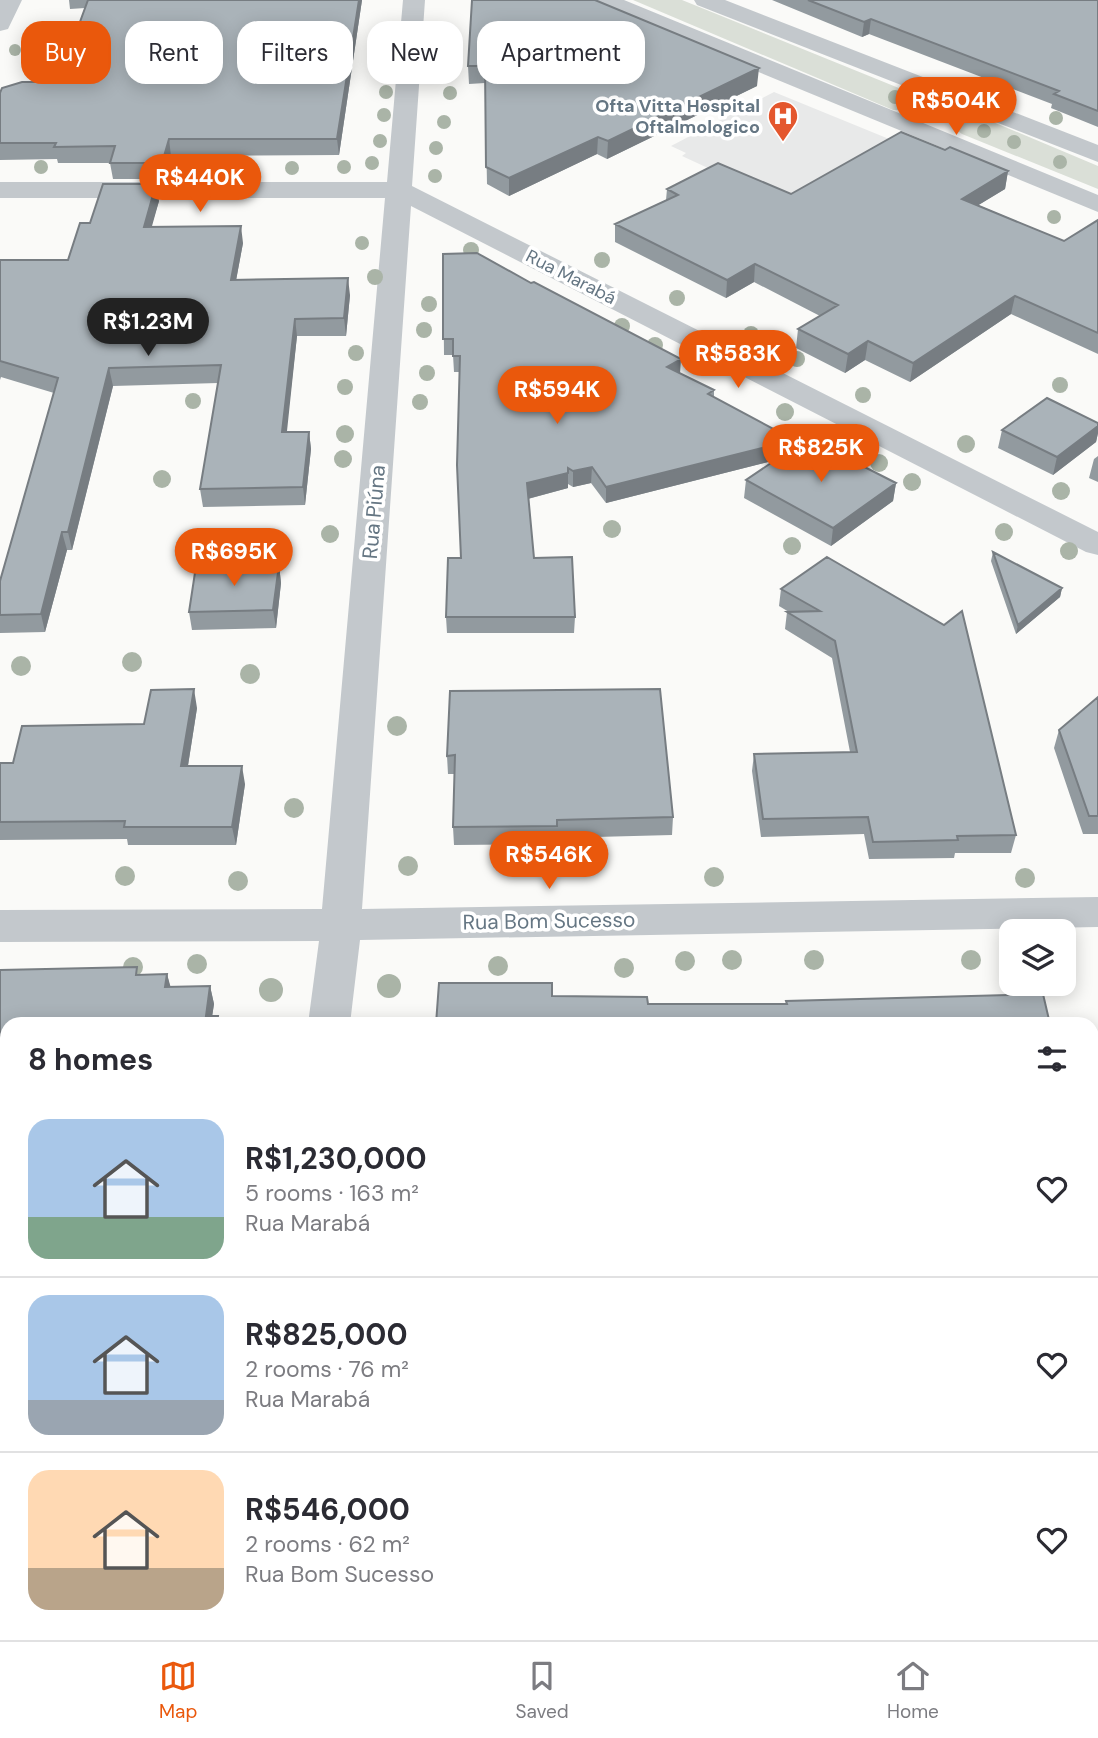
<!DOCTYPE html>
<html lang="en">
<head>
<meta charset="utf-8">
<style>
  body { margin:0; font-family:"DM Sans",sans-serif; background:#f7f7f7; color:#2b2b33; height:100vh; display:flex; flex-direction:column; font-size:26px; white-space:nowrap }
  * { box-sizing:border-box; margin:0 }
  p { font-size:23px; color:#7c7c81 }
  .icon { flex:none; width:38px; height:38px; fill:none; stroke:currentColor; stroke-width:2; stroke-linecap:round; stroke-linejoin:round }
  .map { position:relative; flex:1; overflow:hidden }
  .sheet { position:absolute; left:0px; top:1017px; width:1099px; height:625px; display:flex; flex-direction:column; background:#fff; border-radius:21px 21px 0 0; box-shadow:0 4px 18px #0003 }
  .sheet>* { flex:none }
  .guide { position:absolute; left:21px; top:21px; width:700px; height:63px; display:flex; gap:14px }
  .fabs { position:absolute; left:999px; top:919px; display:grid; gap:14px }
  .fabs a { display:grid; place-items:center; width:77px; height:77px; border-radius:14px; background:#fff; box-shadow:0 4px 18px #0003; font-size:35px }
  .price { position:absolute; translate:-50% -60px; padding:0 16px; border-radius:24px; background:#ea580c; color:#fff; font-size:23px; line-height:46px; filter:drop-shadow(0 2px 4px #0008) }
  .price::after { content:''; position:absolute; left:50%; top:42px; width:21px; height:16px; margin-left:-10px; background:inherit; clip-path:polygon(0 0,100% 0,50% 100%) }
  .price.on { background:#222; color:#fff }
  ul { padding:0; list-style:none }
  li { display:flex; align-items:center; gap:21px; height:175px; padding:0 28px }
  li+li { border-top:2px solid #e1e1e2 }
  li span { display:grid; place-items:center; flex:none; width:196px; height:140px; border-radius:21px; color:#555 }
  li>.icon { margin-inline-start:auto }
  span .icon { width:84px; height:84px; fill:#fffc; stroke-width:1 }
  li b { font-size:30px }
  h2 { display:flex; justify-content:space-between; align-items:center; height:84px; padding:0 28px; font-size:30px }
  .chip { padding:0 24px; border-radius:21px; background:#fff; box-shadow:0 4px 18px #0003; font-size:24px; line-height:63px }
  .chip.on { background:#ea580c; color:#fff }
  .dock { display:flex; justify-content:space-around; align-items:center; height:98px; border-top:2px solid #e1e1e2; background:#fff; font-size:19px; color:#7c7c81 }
  .dock a { display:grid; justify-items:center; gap:4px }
  .dock .on { color:#ea580c }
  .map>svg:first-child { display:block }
  .built { fill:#e8e9e9 }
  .green { fill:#dadfd7 }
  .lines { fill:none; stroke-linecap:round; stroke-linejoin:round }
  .minor { fill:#c3c8cc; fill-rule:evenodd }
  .tertiary { fill:#c3c8cc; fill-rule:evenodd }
  .tree { fill:#aab4a7 }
  .wall { fill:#929a9f }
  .shaded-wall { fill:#777d82 }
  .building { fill:#aab3b9; stroke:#777d82; stroke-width:2 }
  .labels { text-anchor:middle; stroke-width:7; stroke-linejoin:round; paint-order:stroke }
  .far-poi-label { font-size:18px; font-weight:bold; fill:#657683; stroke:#fff; text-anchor:end }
  .far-street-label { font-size:18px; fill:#657683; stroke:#fff }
  .street-label { font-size:21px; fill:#657683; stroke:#fff }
</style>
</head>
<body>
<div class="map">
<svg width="1098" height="1640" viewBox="0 0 1098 1640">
  <rect width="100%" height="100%" fill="#fafaf8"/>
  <path class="built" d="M774 92 894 141 789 196 762 193 682 156 686 153 671 146Z"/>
  <path class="green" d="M633 0H682L916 95 922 104 910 110H893Z
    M971 118 986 119 1098 166V189L962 134 954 128 959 122Z"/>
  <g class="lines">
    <path class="minor" d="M403 0H425L412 186 1098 532V555L1086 552 411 206 362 909 1098 897V927L360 940 350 1024H308L319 941 0 942V910L322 909 385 198H0V182H387Z"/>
    <path class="tertiary" d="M0 0H22L8 29 0 31Z
      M593 0H624L1098 195V212L596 5Z
      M694 0H725L1098 145V162L697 5Z
      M0 1542 7 1544V1598L0 1596Z
      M1092 1631 1093 1634 1091 1640H207L205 1634H1092Z"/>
  </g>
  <g class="tree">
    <circle cx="388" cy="29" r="6"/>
    <circle cx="441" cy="36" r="6"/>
    <circle cx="15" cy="50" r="6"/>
    <circle cx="388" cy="55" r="6"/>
    <circle cx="386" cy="92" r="7"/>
    <circle cx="450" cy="93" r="7"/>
    <circle cx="895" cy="97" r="7"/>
    <circle cx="384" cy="115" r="7"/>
    <circle cx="1056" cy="118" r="7"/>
    <circle cx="444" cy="122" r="7"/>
    <circle cx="984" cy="131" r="7"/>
    <circle cx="380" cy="141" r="7"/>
    <circle cx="1014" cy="142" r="7"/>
    <circle cx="436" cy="148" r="7"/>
    <circle cx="1060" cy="162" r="7"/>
    <circle cx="372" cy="163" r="7"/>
    <circle cx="41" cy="167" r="7"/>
    <circle cx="344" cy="167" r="7"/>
    <circle cx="292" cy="168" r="7"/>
    <circle cx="252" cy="169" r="7"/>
    <circle cx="211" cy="171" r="7"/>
    <circle cx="435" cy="176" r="7"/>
    <circle cx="1054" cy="217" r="7"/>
    <circle cx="362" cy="243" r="7"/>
    <circle cx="471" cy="250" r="8"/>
    <circle cx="602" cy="260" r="8"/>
    <circle cx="375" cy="277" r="8"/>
    <circle cx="677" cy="298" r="8"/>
    <circle cx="429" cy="304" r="8"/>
    <circle cx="622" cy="326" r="8"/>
    <circle cx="424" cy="330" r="8"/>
    <circle cx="751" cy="334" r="8"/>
    <circle cx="655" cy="345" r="8"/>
    <circle cx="356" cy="353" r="8"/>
    <circle cx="797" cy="359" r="8"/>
    <circle cx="427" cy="373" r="8"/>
    <circle cx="1060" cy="385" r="8"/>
    <circle cx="345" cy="387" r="8"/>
    <circle cx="863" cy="395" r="8"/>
    <circle cx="193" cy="401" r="8"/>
    <circle cx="420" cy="402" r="8"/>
    <circle cx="785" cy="412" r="9"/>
    <circle cx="345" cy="434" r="9"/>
    <circle cx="966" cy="444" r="9"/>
    <circle cx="845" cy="445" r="9"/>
    <circle cx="343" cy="459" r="9"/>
    <circle cx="879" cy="463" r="9"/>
    <circle cx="162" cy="479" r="9"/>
    <circle cx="912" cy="482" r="9"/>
    <circle cx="1061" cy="491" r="9"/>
    <circle cx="612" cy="529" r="9"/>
    <circle cx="1004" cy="532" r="9"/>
    <circle cx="330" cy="534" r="9"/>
    <circle cx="792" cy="546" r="9"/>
    <circle cx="1069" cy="551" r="9"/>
    <circle cx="132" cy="662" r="10"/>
    <circle cx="21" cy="666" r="10"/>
    <circle cx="250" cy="674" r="10"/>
    <circle cx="397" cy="726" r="10"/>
    <circle cx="294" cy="808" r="10"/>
    <circle cx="408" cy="866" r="10"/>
    <circle cx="125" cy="876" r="10"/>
    <circle cx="714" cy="877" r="10"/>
    <circle cx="1025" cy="878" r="10"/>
    <circle cx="238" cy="881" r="10"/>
    <circle cx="732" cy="960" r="10"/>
    <circle cx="814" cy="960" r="10"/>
    <circle cx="971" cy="960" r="10"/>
    <circle cx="685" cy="961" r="10"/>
    <circle cx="197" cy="964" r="10"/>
    <circle cx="498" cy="966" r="10"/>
    <circle cx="133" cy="967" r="10"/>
    <circle cx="624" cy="968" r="10"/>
    <circle cx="389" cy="986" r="12"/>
    <circle cx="271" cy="990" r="12"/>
  </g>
  <path class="wall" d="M69 0H362L339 155 171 156 165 179H113L110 163H58L57 159 0 160V93L58 82 85 8 70 9Z
    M472 0 757 86 607 159 597 154 509 196 487 184 485 83 469 84 468 66Z
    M772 0H1098V127L1051 108 1052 104 869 34 862 37Z
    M945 150 1008 171 1005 189 978 205 1064 241 1098 220V354L1011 314 910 382 865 360 845 373 796 348 798 329 820 316 754 282 726 298 615 242V224L666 200 667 189 791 194Z
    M159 201 151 227 243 243 236 280 350 295 346 336H297L286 432H309L311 449 305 505 203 507 200 489 218 383 113 386 72 550H67L45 632 0 633V581L54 393 1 377 0 380V260H68L90 223Z
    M443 254 714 390V397L793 448 829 456 896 483 893 501 831 546 744 498 746 480 776 460 606 503 591 483 573 487 568 484V488L528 499 534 558 575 617 574 633H447L446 617 461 558 460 372H454L453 355H444Z
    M1098 423V433L1096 442 1053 475 998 448 1002 430Z
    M1098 456V482L1089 478 1094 459Z
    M993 552 1062 588 1060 597 1016 634 991 561Z
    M827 557 1016 835 1011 853H955L954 858 869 859 864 834 761 837 752 771 754 754 850 752 832 658 785 629 787 612H789L779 606 781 589Z
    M279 565 281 583 276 628 192 630 189 612Z
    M450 691 673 817 672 835 557 838V844L454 845 453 827 455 774H448L447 756Z
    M1098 697V834H1083L1054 748 1059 730Z
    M197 708 188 766 245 784 236 845H128L127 839 0 840V763H13Z
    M0 970 139 975 167 974 170 987 210 986 214 1004 212 1016H218L219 1024H7V1091H0Z
    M1092 1064 1098 1086V1189L1092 1165Z
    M0 1317 7 1319V1456L0 1454Z"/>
  <path class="shaded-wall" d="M359 0H362L339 155 337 139Z
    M871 19 869 34 862 37 864 22Z
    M759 68 757 86 607 159 608 141Z
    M598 137 597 154 509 196V178Z
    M169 139 171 156 165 179 162 163Z
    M1008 171 1005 189 959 217 962 199Z
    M156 184 159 201 147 244 144 227Z
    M241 226 243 243 233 297 231 280Z
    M755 264 754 282 726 298 727 280Z
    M348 278 350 295 346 336 344 318Z
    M1015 296 1011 314 910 382 913 363Z
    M295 319 297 336 285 450 282 432Z
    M868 341 865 360 845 373 848 354Z
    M681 359 680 374 667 367Z
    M109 368 113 386 72 550 68 532Z
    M1098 426V433L1096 442 1053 475 1057 457Z
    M309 432 311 449 305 505 303 487Z
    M794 440 792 456 606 503V487Z
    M592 467 591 483 573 487V471Z
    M568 473V488L527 499V483Z
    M896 483 893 501 831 546 833 528Z
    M62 532 67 550 45 632 41 614Z
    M279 565 281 583 276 628 273 610Z
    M1062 588 1060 597 1016 634 1018 625Z
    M194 689 197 708 185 784 181 766Z
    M242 766 245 784 236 845 232 827Z
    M167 974 172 992 165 987Z
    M210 986 214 1004 211 1024 206 1016Z"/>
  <path class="building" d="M88 0H359L337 139H169L162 163H110L115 146 54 147 56 143H0V93L2 88 22 82H58Z
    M472 0H595L759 68 608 141 598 137 509 178 486 167 485 66H468Z
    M808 0H1098V111L1054 94 1059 91 871 19 864 22Z
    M901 132 945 150 950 147 1008 171 962 199 1064 241 1098 220V333L1015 296 913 363 868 341 848 354 798 329 838 305 755 264 727 280 615 224 678 195 667 189 718 163 791 194Z
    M103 184H156L144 227 241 226 231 280 348 278 344 318 295 319 282 432H309L303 487 200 489 221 365 109 368 68 532H62L41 614 0 615V581L58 378 0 361V260H68L80 223H90Z
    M477 253 531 283 534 282 681 359 667 367 714 390 708 394 794 440 606 487 592 467 573 471 568 468V473L527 483 534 558 572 557 575 617H446L448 558H461L457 465 460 356H453V339H443V254Z
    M1047 398 1098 423V426L1057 457 1002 430Z
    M802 442 829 456 835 452 896 483 833 528 746 480Z
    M993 552 1062 588 1018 625Z
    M827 557 944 625 962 611 1016 835 957 836 958 840 873 842 868 817 763 819 754 754 857 752 835 641 787 612 820 611 781 589Z
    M279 565 273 610 189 612 196 566Z
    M194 689 181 766H242L232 827H124L125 821 0 822V763H13L22 726 144 724 151 690Z
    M660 689 673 817 557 820V826L453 827 455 755 447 756 450 691Z
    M1098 697V816H1089L1059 730Z
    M137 967 136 975 167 974 165 987 210 986 206 1016H218L217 1024H7V1073L0 1074V970Z
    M439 983H552V996L647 997 648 1004H787L786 1001 1043 994 1050 1024H436Z
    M1092 1064 1098 1086V1144L1092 1121Z
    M0 1317 7 1319V1443L0 1441Z"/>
  <defs>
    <g id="hospital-pin" transform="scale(1.575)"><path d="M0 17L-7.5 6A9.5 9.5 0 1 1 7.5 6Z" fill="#e4572e" stroke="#fff"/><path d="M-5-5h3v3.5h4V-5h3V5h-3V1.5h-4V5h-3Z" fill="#fff"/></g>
  </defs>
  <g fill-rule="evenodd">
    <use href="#hospital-pin" x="783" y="116"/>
  </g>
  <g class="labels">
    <g class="far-poi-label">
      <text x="760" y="112">Ofta Vitta Hospital<tspan x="760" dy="21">Oftalmologico</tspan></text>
    </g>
    <g class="far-street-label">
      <text transform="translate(571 277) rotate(27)" y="6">Rua Marabá</text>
    </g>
    <g class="street-label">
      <text transform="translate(374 512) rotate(-85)" y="7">Rua Piúna</text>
      <text transform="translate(549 921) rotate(-1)" y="7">Rua Bom Sucesso</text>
    </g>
  </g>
</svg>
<div class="fabs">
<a><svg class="icon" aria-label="layers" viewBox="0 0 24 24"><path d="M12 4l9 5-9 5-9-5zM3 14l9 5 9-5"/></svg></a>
</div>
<b class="price" style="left:956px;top:137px">R$504K</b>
<b class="price" style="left:200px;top:214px">R$440K</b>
<b class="price on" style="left:148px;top:358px">R$1.23M</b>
<b class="price" style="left:738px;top:390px">R$583K</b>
<b class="price" style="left:557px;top:426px">R$594K</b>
<b class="price" style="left:821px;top:484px">R$825K</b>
<b class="price" style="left:234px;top:588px">R$695K</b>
<b class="price" style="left:549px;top:891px">R$546K</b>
<div class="guide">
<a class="chip on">Buy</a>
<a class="chip">Rent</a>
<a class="chip">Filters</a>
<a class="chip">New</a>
<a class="chip">Apartment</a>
</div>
<section class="sheet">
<h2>8 homes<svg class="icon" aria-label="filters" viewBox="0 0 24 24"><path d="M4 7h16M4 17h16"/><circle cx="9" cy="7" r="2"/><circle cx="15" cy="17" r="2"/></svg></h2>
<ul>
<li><span style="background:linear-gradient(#a9c7e8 70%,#7fa58c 0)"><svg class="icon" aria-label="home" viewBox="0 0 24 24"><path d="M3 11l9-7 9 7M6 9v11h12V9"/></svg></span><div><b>R$1,230,000</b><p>5 rooms · 163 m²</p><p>Rua Marabá</p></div><svg class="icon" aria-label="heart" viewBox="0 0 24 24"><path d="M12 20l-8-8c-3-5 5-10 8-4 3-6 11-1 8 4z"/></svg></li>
<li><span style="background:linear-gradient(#a9c7e8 75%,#9aa5b1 0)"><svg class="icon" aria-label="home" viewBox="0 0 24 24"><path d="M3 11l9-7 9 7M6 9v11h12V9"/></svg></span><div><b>R$825,000</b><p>2 rooms · 76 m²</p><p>Rua Marabá</p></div><svg class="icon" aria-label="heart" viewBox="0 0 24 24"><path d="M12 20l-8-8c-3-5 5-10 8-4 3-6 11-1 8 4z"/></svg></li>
<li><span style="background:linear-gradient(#ffd9b3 70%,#b9a48a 0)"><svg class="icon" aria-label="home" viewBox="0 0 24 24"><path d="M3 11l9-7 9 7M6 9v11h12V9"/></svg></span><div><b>R$546,000</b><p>2 rooms · 62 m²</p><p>Rua Bom Sucesso</p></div><svg class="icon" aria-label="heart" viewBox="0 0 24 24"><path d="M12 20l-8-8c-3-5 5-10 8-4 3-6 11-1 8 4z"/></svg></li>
</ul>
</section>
</div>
<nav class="dock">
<a class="on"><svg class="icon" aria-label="map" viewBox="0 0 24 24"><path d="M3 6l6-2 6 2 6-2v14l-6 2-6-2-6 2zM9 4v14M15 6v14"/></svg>Map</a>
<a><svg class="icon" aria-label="saved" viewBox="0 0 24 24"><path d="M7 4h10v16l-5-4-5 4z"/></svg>Saved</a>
<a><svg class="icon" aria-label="home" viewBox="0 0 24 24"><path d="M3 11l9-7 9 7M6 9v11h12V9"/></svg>Home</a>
</nav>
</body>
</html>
